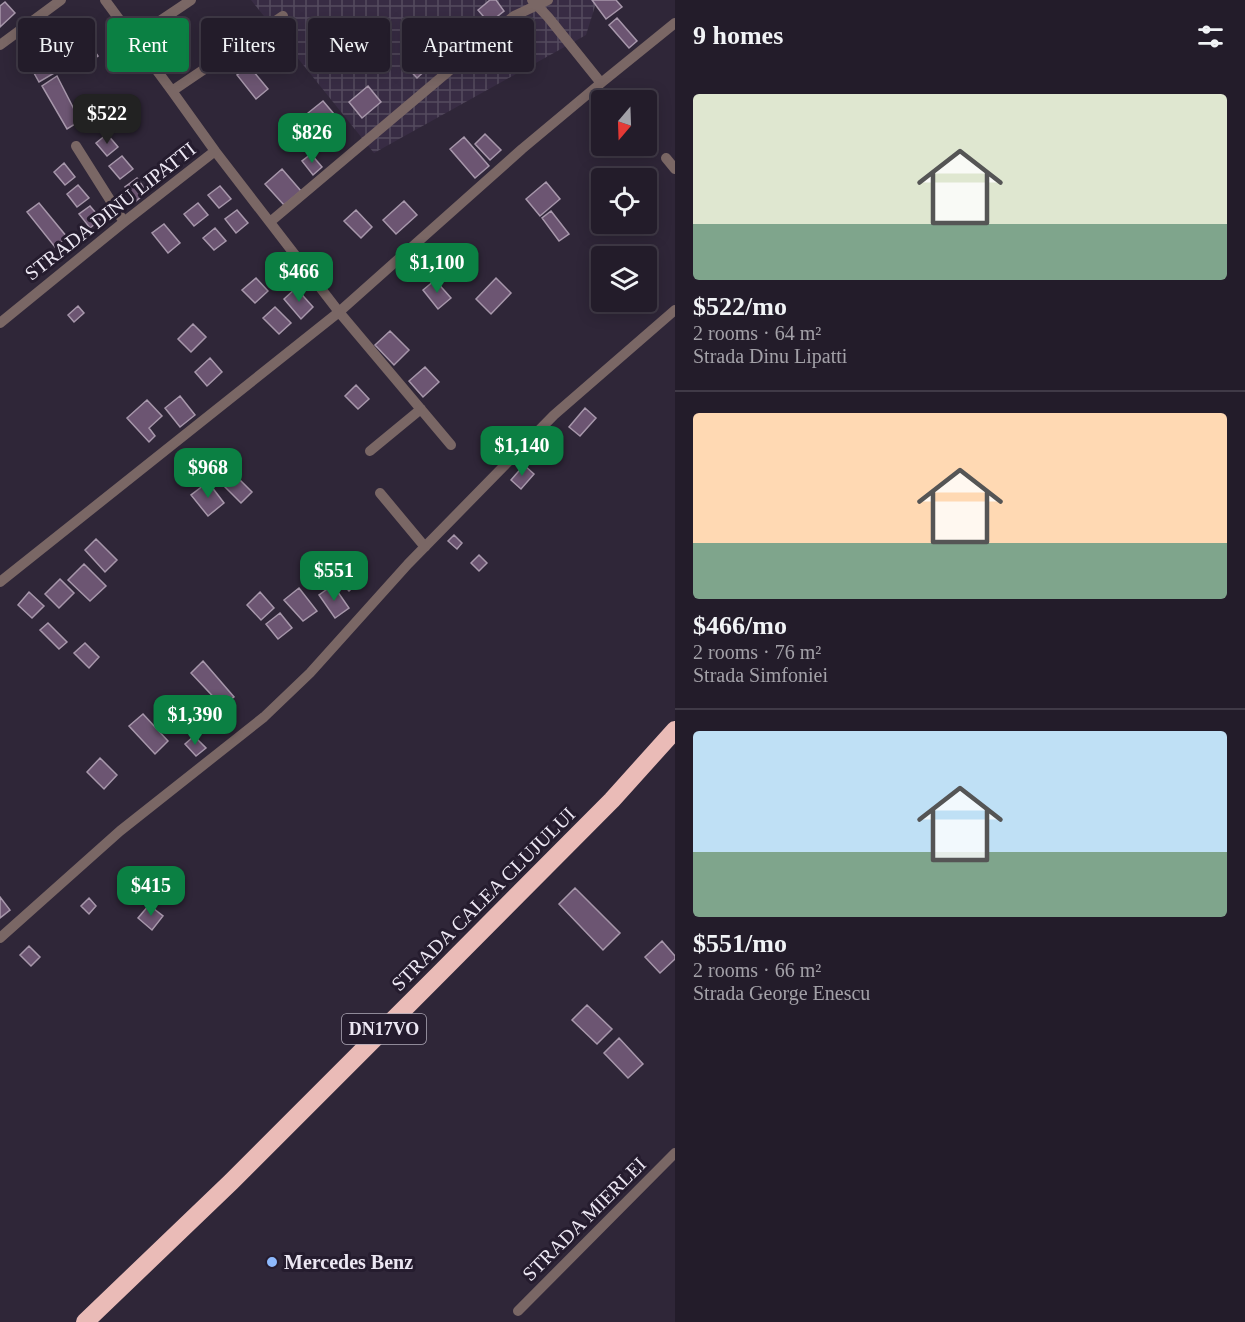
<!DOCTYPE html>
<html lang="en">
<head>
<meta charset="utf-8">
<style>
  body { margin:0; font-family:Georgia,serif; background:#2b2532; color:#f1f3f6; height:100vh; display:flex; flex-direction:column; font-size:22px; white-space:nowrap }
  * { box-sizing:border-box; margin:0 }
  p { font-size:20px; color:#a3a1a8 }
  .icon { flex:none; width:33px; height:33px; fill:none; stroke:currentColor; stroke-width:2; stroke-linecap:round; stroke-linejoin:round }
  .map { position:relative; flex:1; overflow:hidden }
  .sheet { display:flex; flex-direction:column; background:#231c2a; width:570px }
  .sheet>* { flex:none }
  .top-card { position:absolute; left:18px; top:18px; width:567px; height:54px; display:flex; gap:12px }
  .needle { width:39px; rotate:199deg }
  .buttons { position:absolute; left:591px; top:90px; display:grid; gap:12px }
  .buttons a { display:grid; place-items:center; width:66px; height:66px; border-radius:6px; background:#231c2a; box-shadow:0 3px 15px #0003,0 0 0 2px #403a47; font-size:30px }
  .price { position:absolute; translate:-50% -51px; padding:0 14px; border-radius:12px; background:#0b8043; color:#fff; font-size:20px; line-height:39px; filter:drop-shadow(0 2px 3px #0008) }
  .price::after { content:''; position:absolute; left:50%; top:36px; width:18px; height:14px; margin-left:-9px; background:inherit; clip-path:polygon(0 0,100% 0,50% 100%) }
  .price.selected { background:#222; color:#fff }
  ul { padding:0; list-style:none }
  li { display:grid; align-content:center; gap:12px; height:318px; padding:0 18px }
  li+li { border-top:2px solid #403a47 }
  li span { display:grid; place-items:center; height:186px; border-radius:6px; color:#555 }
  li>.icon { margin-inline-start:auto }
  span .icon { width:108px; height:108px; fill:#fffc; stroke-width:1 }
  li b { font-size:26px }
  h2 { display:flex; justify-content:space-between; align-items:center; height:72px; padding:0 18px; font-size:26px }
  .pill { padding:0 21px; border-radius:6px; background:#231c2a; box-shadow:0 3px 15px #0003,0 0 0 2px #403a47; font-size:21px; line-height:54px }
  .pill.selected { background:#0b8043; color:#fff }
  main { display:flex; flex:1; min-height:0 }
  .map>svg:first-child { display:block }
  .industrial { fill:url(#industrial-grid) }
  .building { fill:#6c5572; stroke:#a797ab; stroke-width:1.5 }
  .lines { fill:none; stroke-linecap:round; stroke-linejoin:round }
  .street { stroke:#7a6765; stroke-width:10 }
  .highway { stroke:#eabbb7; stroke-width:18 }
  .poi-dot { fill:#8eb9fd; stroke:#251c2e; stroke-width:2 }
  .labels { text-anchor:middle; stroke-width:6; stroke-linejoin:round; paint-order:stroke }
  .shield { fill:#251c2e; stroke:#b0aab8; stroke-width:1.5 }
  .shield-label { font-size:18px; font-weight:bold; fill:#ece7f3 }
  .street-label { font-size:20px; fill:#ece7f3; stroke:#251c2e }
  .poi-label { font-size:20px; font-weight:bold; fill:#ece7f3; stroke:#251c2e; text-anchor:start }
</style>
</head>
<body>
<main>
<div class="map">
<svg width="675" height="1322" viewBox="0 0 675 1322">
  <defs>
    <pattern id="industrial-grid" width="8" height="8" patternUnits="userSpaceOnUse" patternTransform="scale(1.5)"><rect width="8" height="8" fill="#382c44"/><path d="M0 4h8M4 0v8" fill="none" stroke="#554b5f"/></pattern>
  </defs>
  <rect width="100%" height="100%" fill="#2f2638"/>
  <path class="industrial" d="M251 0H597L586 35 374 153Z"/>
  <path class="building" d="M490 0H496L504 11 489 23 478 10Z
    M592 0H616L622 7 606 19Z
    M5 2 15 13 0 27V6Z
    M466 18 478 32 463 43 452 29Z
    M617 18 637 41 629 48 609 25Z
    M83 34 98 56 81 68 66 46Z
    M443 38 452 49 440 59 431 48Z
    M40 46 56 72 39 82 24 55Z
    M417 55 428 68 417 78 405 65Z
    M249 66 268 89 256 99 237 75Z
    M57 76 80 121 67 129 42 86Z
    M368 86 381 102 362 118 349 102Z
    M323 101 334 114 319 127 308 113Z
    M296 123 306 136 293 146 283 134Z
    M107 134 118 147 107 156 96 143Z
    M485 134 501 150 490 160 475 144Z
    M464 137 489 166 475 178 450 149Z
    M311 154 322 167 313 175 302 161Z
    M122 156 133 169 120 179 109 166Z
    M64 163 75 177 65 185 54 172Z
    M282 169 301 191 284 205 265 184Z
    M137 178 147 192 136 201 125 187Z
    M546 182 560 199 540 216 526 199Z
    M78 185 89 198 77 207 67 194Z
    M220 186 231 199 219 208 208 195Z
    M404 201 417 215 396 234 383 220Z
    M39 203 67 237 55 247 27 212Z
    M198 203 208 215 194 226 184 214Z
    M90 206 101 219 90 228 79 214Z
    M237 210 248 223 236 233 225 219Z
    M356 210 372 227 361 238 344 221Z
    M551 211 569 234 559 241 542 218Z
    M164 224 180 243 168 253 152 233Z
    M215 228 226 241 214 250 203 238Z
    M448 248 463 262 456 270 441 256Z
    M256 278 268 291 255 303 242 290Z
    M496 278 511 293 491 314 476 299Z
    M435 280 451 298 438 309 423 290Z
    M296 288 313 307 301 319 284 299Z
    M78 306 84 313 74 322 68 315Z
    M275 307 291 323 279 334 263 318Z
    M193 324 206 337 191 352 178 339Z
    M390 331 409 350 394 365 375 345Z
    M210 358 222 372 207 386 195 372Z
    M425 367 439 382 423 397 409 381Z
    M356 385 369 399 358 409 345 396Z
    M180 396 195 415 180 427 165 408Z
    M147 400 162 416 149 428 155 436 149 442 127 418Z
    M585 408 596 418 580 436 569 427Z
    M524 465 534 474 521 489 511 480Z
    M229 469 252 492 241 503 218 480Z
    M208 482 224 503 208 516 191 495Z
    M454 535 462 543 457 549 448 541Z
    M96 539 117 560 105 572 85 550Z
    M479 555 487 563 479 571 471 563Z
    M341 557 361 580 349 591 328 568Z
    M84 564 106 586 90 601 68 580Z
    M60 579 74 593 59 608 45 594Z
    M333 585 349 608 335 618 319 595Z
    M299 588 317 611 303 621 284 600Z
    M29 592 44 606 32 618 18 605Z
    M260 592 274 608 261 620 247 605Z
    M280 613 292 628 278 639 266 624Z
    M48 623 67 642 59 649 40 630Z
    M85 643 99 657 89 668 74 653Z
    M203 661 234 697 222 706 191 673Z
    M192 705 203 715 197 721 186 710Z
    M143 714 168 741 155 754 129 726Z
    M194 736 206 748 196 756 185 744Z
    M100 758 117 775 104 789 87 772Z
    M575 888 620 933 603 950 559 904Z
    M0 897 10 910 0 918Z
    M89 898 96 906 89 914 81 906Z
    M149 905 163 916 152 930 138 918Z
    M662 941 675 956V959L660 973 645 957Z
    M29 946 40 957 31 966 20 955Z
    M587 1005 612 1029 597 1044 572 1020Z
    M619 1038 643 1064 628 1078 604 1053Z"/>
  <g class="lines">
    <path class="street" d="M105 0 172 91 215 151 339 312 451 445
      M532 0 548 17 601 83
      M133 39 191 0
      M0 45 61 0
      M172 91 283 16
      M76 146 124 222
      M666 158 675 169
      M270 222 514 16 548 0
      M0 323 124 222 215 151
      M370 451 421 409
      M380 493 425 547
      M0 582 339 312 522 149 601 83 675 23
      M0 938 120 831 264 717 310 673 408 564 554 415 675 310
      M518 1311 675 1153"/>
    <path class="highway" d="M85 1322 231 1182 439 974 612 800 675 730"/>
  </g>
  <circle class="poi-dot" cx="272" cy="1262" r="6"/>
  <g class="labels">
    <rect class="shield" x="342" y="1014" width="84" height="30" rx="4.5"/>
    <g class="shield-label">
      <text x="384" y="1035">DN17VO</text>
    </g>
    <g class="street-label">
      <text transform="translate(110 211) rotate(-38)" y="7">STRADA DINU LIPATTI</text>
      <text transform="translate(483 899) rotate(-45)" y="7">STRADA CALEA CLUJULUI</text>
      <text transform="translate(584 1219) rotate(-45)" y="7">STRADA MIERLEI</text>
    </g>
    <g class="poi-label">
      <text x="284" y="1269">Mercedes Benz</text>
    </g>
  </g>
</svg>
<div class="buttons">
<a><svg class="needle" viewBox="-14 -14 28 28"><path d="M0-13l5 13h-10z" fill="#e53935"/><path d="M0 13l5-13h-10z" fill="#a3a1a8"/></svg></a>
<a><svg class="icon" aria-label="locate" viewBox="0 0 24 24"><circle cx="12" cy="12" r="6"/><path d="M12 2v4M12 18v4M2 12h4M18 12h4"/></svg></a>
<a><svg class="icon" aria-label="layers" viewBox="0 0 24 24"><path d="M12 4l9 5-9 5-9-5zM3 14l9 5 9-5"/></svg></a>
</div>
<b class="price selected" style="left:107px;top:145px">$522</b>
<b class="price" style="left:312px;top:164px">$826</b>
<b class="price" style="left:437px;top:294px">$1,100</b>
<b class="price" style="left:299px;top:303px">$466</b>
<b class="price" style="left:522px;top:477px">$1,140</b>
<b class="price" style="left:208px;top:499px">$968</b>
<b class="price" style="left:334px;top:602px">$551</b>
<b class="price" style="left:195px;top:746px">$1,390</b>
<b class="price" style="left:151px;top:917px">$415</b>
<div class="top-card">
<a class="pill">Buy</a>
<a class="pill selected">Rent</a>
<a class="pill">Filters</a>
<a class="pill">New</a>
<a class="pill">Apartment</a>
</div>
</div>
<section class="sheet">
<h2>9 homes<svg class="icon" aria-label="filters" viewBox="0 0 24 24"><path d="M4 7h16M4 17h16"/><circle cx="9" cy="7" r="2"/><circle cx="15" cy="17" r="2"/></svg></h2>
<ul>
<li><span style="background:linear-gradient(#dfe7d0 70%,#7fa58c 0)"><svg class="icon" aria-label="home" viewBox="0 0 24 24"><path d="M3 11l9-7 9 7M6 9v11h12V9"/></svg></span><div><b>$522/mo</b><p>2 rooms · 64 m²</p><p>Strada Dinu Lipatti</p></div></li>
<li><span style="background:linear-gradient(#ffd9b3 70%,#7fa58c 0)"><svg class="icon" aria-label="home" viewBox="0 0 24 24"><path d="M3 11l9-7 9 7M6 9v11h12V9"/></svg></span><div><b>$466/mo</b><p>2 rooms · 76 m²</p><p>Strada Simfoniei</p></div></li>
<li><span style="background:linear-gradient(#bfe0f5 65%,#7fa58c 0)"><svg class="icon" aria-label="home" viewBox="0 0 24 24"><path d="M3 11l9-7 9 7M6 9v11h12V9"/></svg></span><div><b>$551/mo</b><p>2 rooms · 66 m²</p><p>Strada George Enescu</p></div></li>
</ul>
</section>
</main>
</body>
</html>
